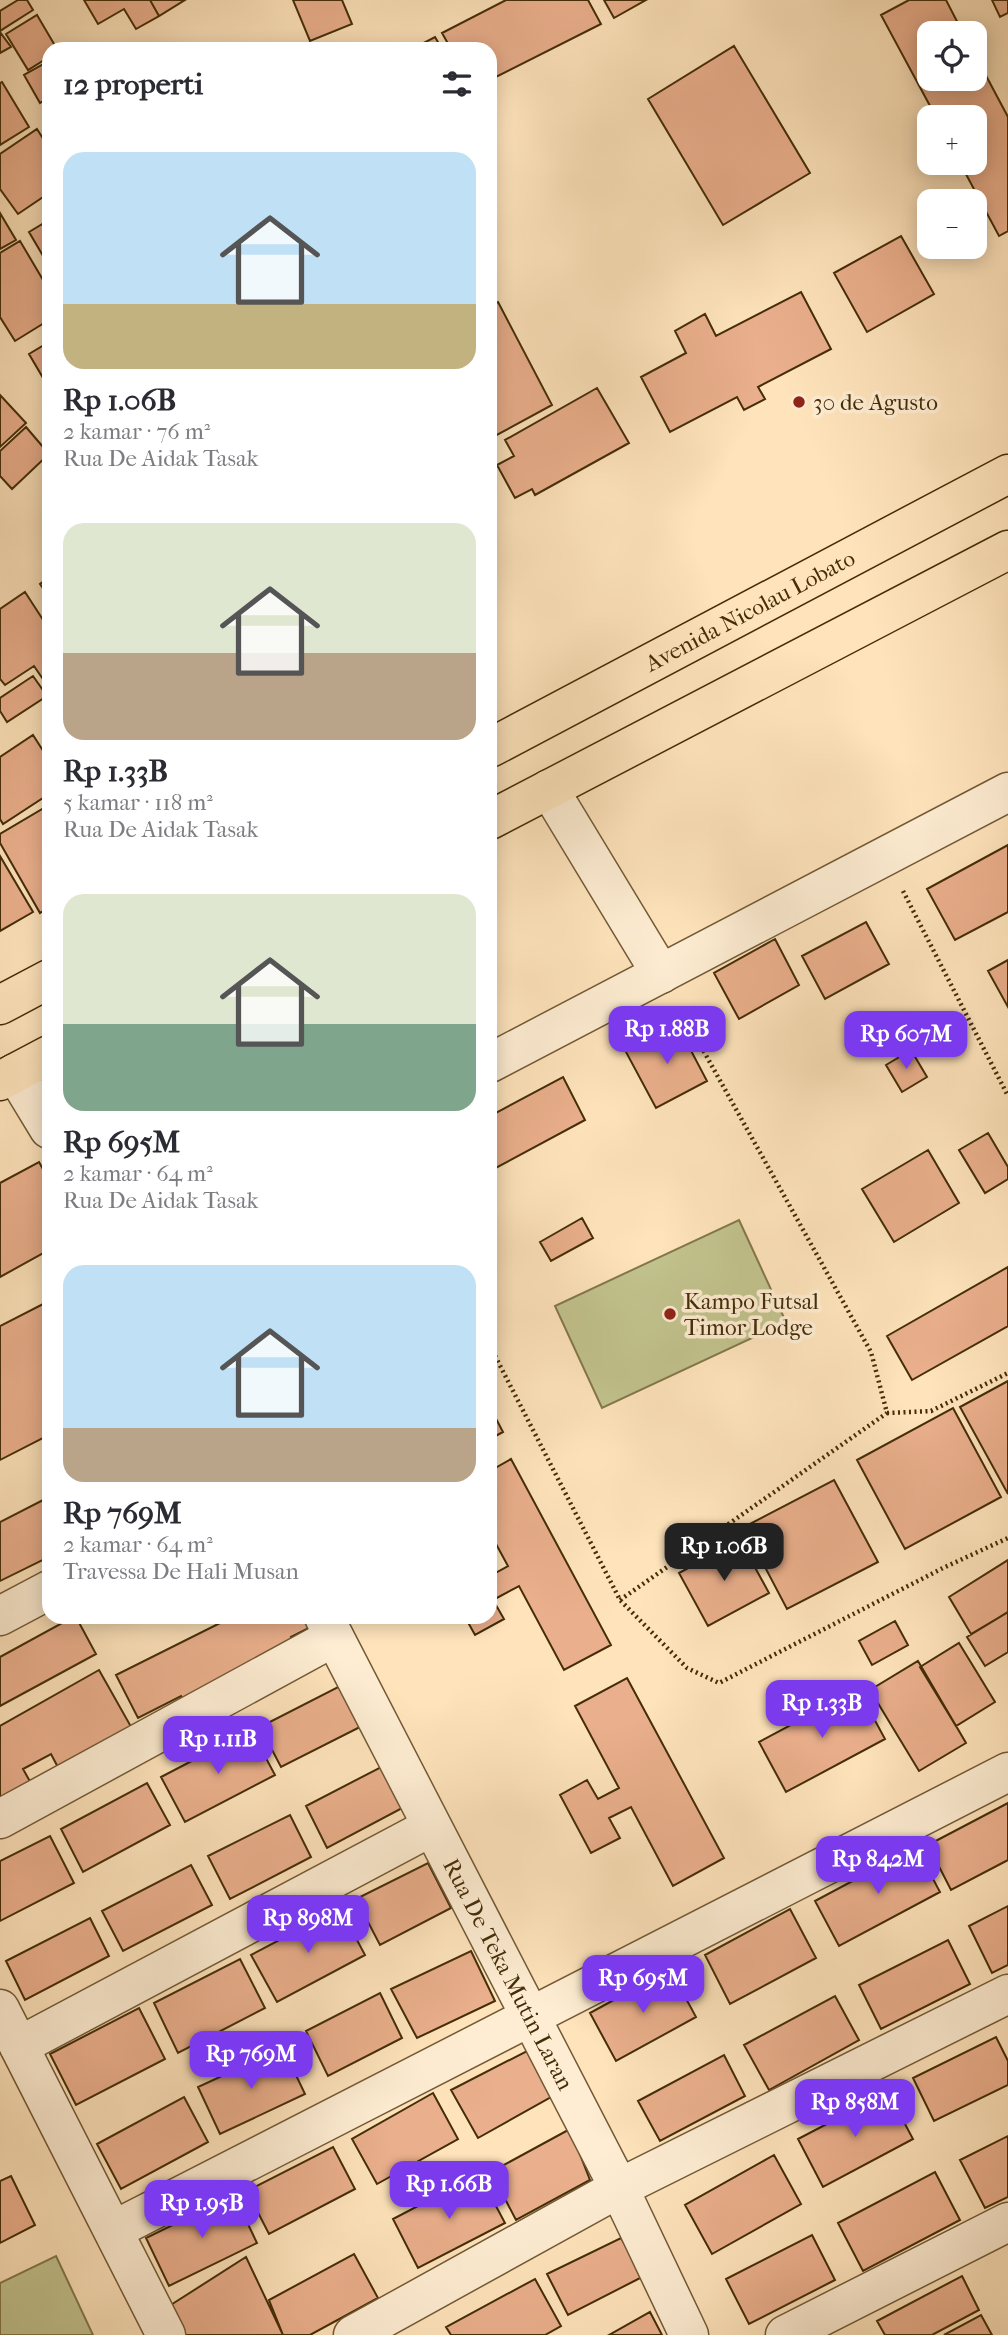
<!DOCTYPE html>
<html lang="id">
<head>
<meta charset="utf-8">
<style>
  body { margin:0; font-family:"IM FELL French Canon",serif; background:#f2f2f3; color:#2b2b33; height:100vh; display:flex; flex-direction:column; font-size:26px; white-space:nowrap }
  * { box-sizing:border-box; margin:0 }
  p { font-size:23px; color:#7c7c81 }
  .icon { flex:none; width:38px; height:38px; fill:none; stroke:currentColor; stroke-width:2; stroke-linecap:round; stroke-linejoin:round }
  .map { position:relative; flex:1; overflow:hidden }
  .sheet { position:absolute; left:42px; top:42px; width:455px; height:1582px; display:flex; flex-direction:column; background:#fff; border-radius:21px; box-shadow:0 4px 18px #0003 }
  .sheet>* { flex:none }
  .controls { position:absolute; left:917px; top:21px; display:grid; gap:14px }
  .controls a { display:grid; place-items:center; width:70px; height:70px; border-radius:14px; background:#fff; box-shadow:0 4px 18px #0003; font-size:35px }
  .price { position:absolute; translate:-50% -60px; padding:0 16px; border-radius:14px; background:#7c3aed; color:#fff; font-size:23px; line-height:46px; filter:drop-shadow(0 2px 4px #0008) }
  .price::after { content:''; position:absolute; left:50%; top:42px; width:21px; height:16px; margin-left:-10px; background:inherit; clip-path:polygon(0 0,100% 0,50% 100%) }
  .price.current { background:#222; color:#fff }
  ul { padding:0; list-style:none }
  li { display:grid; align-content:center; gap:14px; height:371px; padding:0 21px }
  li span { display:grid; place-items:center; height:217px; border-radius:21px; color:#555 }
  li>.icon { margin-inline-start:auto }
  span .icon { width:126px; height:126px; fill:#fffc; stroke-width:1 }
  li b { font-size:30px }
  h2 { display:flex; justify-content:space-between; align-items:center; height:84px; padding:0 21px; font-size:30px }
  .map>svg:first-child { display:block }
  .pitch { fill:#c2c38e; stroke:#83784b; stroke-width:2 }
  .building { fill:#eaaf8c; stroke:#442d08; stroke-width:2 }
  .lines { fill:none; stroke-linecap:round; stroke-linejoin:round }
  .minor-casing { stroke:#725a35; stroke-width:41 }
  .major-casing { stroke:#442d08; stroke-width:41 }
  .path { stroke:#442d08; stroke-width:4.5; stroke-dasharray:2 3.5; stroke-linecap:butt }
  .minor { stroke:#feedd3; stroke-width:38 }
  .major { stroke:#fee3bb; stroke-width:38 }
  .poi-dot { fill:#8f2418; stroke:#feedd3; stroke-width:2.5 }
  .labels { text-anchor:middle; stroke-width:7; stroke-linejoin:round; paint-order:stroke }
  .poi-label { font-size:23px; fill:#442d08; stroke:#feedd3; text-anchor:start }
  .street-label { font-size:23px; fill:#442d08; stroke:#feedd3 }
</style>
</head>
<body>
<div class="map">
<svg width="1008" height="2335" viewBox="0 0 1008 2335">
  <rect width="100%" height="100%" fill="#fee3bb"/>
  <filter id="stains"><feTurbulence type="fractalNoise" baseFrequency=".00286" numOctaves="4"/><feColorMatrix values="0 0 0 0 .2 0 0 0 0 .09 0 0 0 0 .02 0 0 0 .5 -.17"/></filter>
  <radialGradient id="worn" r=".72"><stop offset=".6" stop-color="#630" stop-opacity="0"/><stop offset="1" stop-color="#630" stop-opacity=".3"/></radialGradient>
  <path class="pitch" d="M739 1220 786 1322 602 1408 555 1306Z
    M56 2256 93 2335H0V2283Z"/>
  <path class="building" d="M18 0H27L33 10 0 31V11Z
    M84 0H150L159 16 136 29 124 9 98 24Z
    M150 0H185L159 16Z
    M293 0H342L352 24 310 41Z
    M506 0H588L601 24 490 80V49H451L442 33Z
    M604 0H646L614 18Z
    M909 0H946L963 33H929V79H975V55L1008 117V231L999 236 960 163H975V117H936L881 15Z
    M992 0H1008V13L1000 17Z
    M37 15 57 49H49V57L28 70 6 34Z
    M0 32 11 47 0 53Z
    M435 37 442 49H412Z
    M734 46 810 173 723 225 648 99Z
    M49 61V97L40 103 24 75Z
    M2 82 29 127 0 145V83Z
    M37 129 49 148V193L18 214 0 189V154Z
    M0 213 16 240 0 249Z
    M49 220V266L29 232Z
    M901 236 934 294 867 332 834 273Z
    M20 241 49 290V320L15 341 0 317V253Z
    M801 292 831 349 758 387 765 399 744 410 737 397 670 432 641 377 686 353 675 331 705 314 716 336Z
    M498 302 552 405 495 436 490 427V306Z
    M49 342V388L29 354Z
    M597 388 629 443 535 495 532 489 515 498 497 465 514 456 505 440Z
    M0 395 26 423 0 447Z
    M26 427 49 454 12 489 0 476V451Z
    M49 577V597L40 584Z
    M25 592 49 629V684L47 685 34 666 5 685 0 679V609Z
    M33 676 47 696 7 722 0 711V698Z
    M33 735 49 760V794L3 824 0 819V757Z
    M49 805V907L40 913 0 843V834Z
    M1008 845V912L955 940 927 889Z
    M0 856 33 912 0 931Z
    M866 922 889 964 825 999 802 956Z
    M775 939 799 985 739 1019 714 973Z
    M1008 960V1007L988 971Z
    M677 1024 707 1081 656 1108 626 1052Z
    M911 1050 927 1077 902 1092 886 1065Z
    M563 1077 585 1120 490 1171V1116Z
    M988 1133 1008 1167V1179L985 1193 959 1150Z
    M928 1150 959 1203 894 1242 862 1189Z
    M39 1162 49 1180V1250L0 1277V1183Z
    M582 1218 593 1238 551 1261 540 1242Z
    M1008 1267V1326L912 1380 887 1336Z
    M49 1301V1435L0 1460V1326Z
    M1008 1381V1494L960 1407Z
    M490 1407 503 1432 490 1439Z
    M953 1408 1001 1497 905 1549 857 1460Z
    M511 1459 611 1645 564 1670 519 1586 493 1600 504 1619 475 1635 465 1617H490V1576L508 1566 490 1533V1471Z
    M834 1480 878 1562 787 1609 744 1527Z
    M49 1497V1557L0 1581V1522Z
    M740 1540 769 1593 708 1626 679 1573Z
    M1008 1560V1612L971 1634 949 1597Z
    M1008 1612V1652L985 1666 967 1637Z
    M73 1617H76L96 1654 0 1706V1657Z
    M232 1617H308L313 1626 291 1637 297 1649 186 1706 181 1696 138 1718 116 1675Z
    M895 1621 908 1645 872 1665 859 1641Z
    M959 1643 995 1702 956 1726 920 1667Z
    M918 1661 966 1743 919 1771 870 1690Z
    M99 1670 134 1732 61 1773 51 1754 23 1769 32 1785 0 1802V1726Z
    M627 1678 724 1858 673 1886 631 1807 609 1818 620 1838 591 1853 560 1795 587 1780 598 1799 619 1788 575 1706Z
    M342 1685 362 1726 281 1767 260 1727Z
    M858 1689 885 1739 786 1792 759 1742Z
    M251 1730 275 1775 185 1822 161 1777Z
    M387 1764 406 1806 327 1848 306 1806Z
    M147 1783 170 1825 83 1872 61 1829Z
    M1008 1803V1860L951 1890 928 1845Z
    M290 1815 311 1857 230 1899 208 1856Z
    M50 1836 74 1883 0 1921V1861Z
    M916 1847 940 1892 839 1946 815 1901Z
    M428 1863 451 1908 380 1945 356 1899Z
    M191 1865 212 1905 123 1951 102 1911Z
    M1008 1906V1965L992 1973 969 1926Z
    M340 1908 365 1955 277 2002 251 1955Z
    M790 1909 816 1958 730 2004 705 1955Z
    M90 1918 109 1956 25 2000 6 1961Z
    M948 1940 970 1984 881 2029 859 1985Z
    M471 1951 495 2001 417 2038 391 1989Z
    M240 1959 265 2008 178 2053 154 2003Z
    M670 1969 696 2017 616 2061 590 2013Z
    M380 1993 402 2038 328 2076 306 2031Z
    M835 1996 859 2040 769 2090 744 2045Z
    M139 2008 165 2059 76 2105 50 2054Z
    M996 2037 1008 2061V2085L934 2121 913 2078Z
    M283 2048 305 2094 220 2134 198 2087Z
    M529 2050 551 2097 478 2138 451 2090Z
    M724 2055 745 2096 660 2141 638 2101Z
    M888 2092 913 2139 823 2187 798 2139Z
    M433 2093 458 2139 377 2184 352 2139Z
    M184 2097 208 2142 121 2189 97 2144Z
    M570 2129 590 2180 516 2220 491 2172Z
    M1008 2136V2197L985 2208 960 2160Z
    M333 2147 355 2189 269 2234 247 2191Z
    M774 2155 801 2204 712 2254 685 2205Z
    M935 2172 960 2220 863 2271 838 2223Z
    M479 2174 505 2223 418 2268 393 2219Z
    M11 2176 35 2225 0 2243V2181Z
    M234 2195 257 2243 169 2286 146 2238Z
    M812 2235 835 2280 749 2324 726 2279Z
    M621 2238 644 2276 568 2315 547 2274Z
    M354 2254 378 2298 310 2335H283L269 2300Z
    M246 2257 283 2335H179L166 2308Z
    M962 2276 979 2310 932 2335H885L877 2321Z
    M535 2279 561 2326 545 2335H451L446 2327Z
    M650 2312 662 2335H609Z
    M981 2315 992 2335H944Z"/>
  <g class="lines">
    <g class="minor-casing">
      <g id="minor">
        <path d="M549 789 661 974"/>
        <path d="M490 1063 1008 792"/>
        <path d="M15 1073 49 1129"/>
        <path d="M0 1616 49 1590"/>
        <path id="s1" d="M324 1617 619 2188 689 2335"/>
        <path d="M0 1819 334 1637"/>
        <path d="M0 2009 166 2335"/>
        <path d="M19 2046 431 1827"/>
        <path d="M114 2230 1008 1772"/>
        <path d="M353 2335 619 2188 1008 1994"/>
        <path d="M785 2335 1008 2222"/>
      </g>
    </g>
    <g class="major-casing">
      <g id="major">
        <path id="s2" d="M490 748 1008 474"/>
        <path d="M490 820 1008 550"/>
        <path d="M0 1005 49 979"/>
        <path d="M0 1081 49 1055"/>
      </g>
    </g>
    <path class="path" d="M903 891 1008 1096
      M490 1346 620 1600 687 1668 719 1683 943 1568 1008 1538
      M887 1413 931 1411 1008 1373
      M620 1600 887 1413 871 1352 678 1005"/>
    <use href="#minor" class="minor"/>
    <use href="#major" class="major"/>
  </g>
  <g class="poi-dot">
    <circle cx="799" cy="402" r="7"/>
    <circle cx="670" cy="1314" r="7"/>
  </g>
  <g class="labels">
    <g class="poi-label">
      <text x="813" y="410">30 de Agusto</text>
      <text x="684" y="1309">Kampo Futsal<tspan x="684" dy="26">Timor Lodge</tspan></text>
    </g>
    <g class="street-label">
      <text dy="8" stroke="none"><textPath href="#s2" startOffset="294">Avenida Nicolau Lobato</textPath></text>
      <text dy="8" stroke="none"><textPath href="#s1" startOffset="402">Rua De Teka Mutin Laran</textPath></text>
    </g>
  </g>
  <rect width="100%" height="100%" filter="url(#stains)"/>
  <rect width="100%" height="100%" fill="url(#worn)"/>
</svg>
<div class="controls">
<a><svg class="icon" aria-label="locate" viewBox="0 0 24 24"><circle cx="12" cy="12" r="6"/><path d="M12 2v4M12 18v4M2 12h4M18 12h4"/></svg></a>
<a>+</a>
<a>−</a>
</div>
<b class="price" style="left:667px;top:1066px">Rp 1.88B</b>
<b class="price" style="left:906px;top:1071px">Rp 607M</b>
<b class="price current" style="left:724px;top:1583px">Rp 1.06B</b>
<b class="price" style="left:822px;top:1740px">Rp 1.33B</b>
<b class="price" style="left:218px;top:1776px">Rp 1.11B</b>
<b class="price" style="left:878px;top:1896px">Rp 842M</b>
<b class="price" style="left:308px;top:1955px">Rp 898M</b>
<b class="price" style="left:643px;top:2015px">Rp 695M</b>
<b class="price" style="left:251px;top:2091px">Rp 769M</b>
<b class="price" style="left:855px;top:2139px">Rp 858M</b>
<b class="price" style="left:449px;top:2221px">Rp 1.66B</b>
<b class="price" style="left:202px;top:2240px">Rp 1.95B</b>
<section class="sheet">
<h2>12 properti<svg class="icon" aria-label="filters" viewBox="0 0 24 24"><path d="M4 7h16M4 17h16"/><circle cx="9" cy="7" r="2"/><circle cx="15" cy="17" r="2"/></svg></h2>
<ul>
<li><span style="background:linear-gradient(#bfe0f5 70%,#c2b280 0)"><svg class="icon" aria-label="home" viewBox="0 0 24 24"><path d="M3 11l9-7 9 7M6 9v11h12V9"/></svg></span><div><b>Rp 1.06B</b><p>2 kamar · 76 m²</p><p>Rua De Aidak Tasak</p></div></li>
<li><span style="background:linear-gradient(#dfe7d0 60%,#b9a48a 0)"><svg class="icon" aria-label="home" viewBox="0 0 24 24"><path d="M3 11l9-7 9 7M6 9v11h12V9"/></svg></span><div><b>Rp 1.33B</b><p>5 kamar · 118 m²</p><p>Rua De Aidak Tasak</p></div></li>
<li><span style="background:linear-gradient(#dfe7d0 60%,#7fa58c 0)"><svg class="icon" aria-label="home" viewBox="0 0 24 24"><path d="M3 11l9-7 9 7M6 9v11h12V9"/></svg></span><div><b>Rp 695M</b><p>2 kamar · 64 m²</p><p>Rua De Aidak Tasak</p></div></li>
<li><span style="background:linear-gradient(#bfe0f5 75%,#b9a48a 0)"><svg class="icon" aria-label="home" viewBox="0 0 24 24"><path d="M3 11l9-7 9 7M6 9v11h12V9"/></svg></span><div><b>Rp 769M</b><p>2 kamar · 64 m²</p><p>Travessa De Hali Musan</p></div></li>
</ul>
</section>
</div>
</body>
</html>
